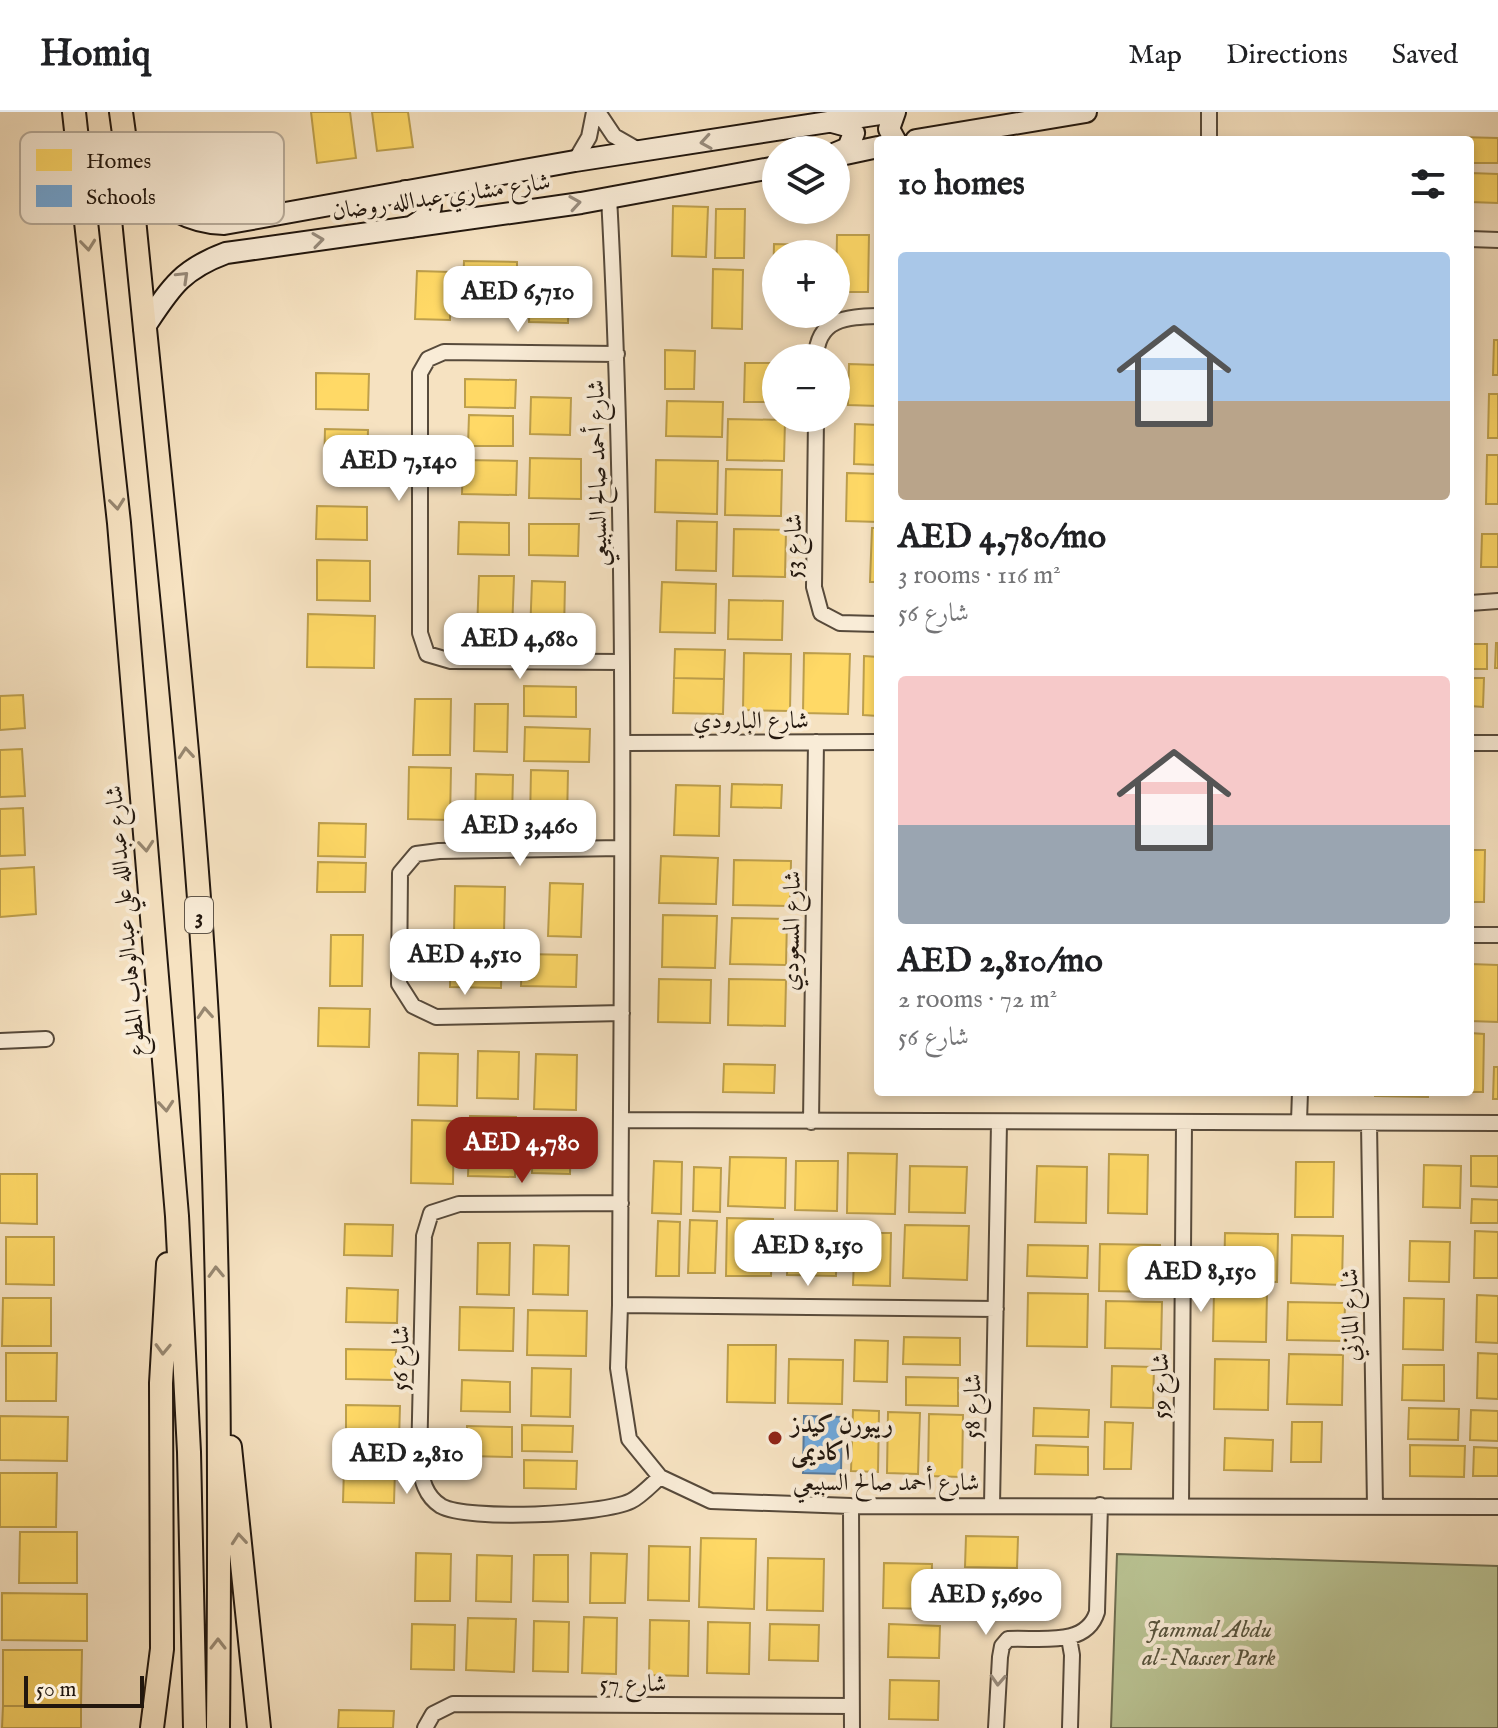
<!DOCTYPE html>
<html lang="en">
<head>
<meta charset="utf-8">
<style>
  body { margin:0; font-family:"IM FELL English",Amiri,serif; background:#f2f2f2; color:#202124; height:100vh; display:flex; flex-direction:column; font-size:30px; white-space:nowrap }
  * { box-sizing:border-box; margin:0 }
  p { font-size:26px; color:#757577 }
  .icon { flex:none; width:44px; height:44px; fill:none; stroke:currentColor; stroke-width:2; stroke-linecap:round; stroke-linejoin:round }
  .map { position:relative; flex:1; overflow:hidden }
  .panel { position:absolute; left:874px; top:24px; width:600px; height:960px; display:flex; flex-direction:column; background:#fff; border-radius:8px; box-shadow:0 4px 12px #0003 }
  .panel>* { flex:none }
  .buttons { position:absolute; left:762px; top:24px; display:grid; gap:16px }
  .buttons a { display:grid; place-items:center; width:88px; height:88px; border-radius:50%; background:#fff; box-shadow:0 4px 12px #0003; font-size:40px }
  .scale { position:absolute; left:24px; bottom:20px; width:120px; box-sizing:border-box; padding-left:8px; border:4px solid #22170e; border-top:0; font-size:22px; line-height:28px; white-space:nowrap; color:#22170e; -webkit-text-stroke:6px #f9ecd7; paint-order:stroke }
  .price { position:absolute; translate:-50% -68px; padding:0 18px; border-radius:16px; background:#fff; color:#222; font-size:26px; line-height:52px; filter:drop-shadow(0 2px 4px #0008) }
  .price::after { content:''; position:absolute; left:50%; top:48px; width:24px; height:18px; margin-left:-12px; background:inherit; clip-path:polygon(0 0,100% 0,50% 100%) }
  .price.active { background:#8f2418; color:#fff }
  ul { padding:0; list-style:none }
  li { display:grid; align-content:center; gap:16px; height:424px; padding:0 24px }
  li span { display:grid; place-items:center; height:248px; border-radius:8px; color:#555 }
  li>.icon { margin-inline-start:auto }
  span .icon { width:144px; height:144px; fill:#fffc; stroke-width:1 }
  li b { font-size:34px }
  h2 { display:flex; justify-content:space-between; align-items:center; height:96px; padding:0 24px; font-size:34px }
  header { display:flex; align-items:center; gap:48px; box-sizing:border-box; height:112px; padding:0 40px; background:#fff; border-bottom:2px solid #e0e0e0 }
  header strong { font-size:38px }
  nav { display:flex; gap:44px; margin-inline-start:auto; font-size:28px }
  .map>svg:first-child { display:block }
  .green { fill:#bac494; stroke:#6e6e51; stroke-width:2 }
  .homes { fill:#ffd966; stroke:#bd9f4c; stroke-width:2 }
  .schools { fill:#6fa8dc; stroke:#587c9e; stroke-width:2 }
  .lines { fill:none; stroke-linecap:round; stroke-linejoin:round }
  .street-casing { stroke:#574a3b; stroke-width:18 }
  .secondary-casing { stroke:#22170e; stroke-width:24 }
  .primary-casing { stroke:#22170e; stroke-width:26 }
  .street { stroke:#f9ecd7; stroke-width:14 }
  .secondary { stroke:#f9ecd7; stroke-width:20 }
  .primary { stroke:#f6e2c1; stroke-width:22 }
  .oneway { stroke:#988c7d }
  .oneway2 { stroke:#978770 }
  .poi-dot { fill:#8f2418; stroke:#f9ecd7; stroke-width:3 }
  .labels { text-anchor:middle; stroke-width:8; stroke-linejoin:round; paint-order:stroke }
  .shield { fill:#f9ecd7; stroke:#62574a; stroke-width:2 }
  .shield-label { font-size:22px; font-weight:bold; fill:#22170e }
  .street-label { font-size:24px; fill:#22170e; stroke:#f9ecd7 }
  .poi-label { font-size:24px; font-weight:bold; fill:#22170e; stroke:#f9ecd7; text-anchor:start }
  .park-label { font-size:24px; font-style:italic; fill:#57543d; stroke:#f9ecd7 }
  .key { fill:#f9ecd7; stroke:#b8ac9b; stroke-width:2 }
  .key-label { font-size:22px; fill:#22170e }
</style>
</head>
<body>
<header>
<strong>Homiq</strong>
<nav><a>Map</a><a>Directions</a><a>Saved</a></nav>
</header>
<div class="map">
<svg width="1498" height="1616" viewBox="0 0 1498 1616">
  <rect width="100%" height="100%" fill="#f6e2c1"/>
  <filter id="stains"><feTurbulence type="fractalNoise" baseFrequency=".0025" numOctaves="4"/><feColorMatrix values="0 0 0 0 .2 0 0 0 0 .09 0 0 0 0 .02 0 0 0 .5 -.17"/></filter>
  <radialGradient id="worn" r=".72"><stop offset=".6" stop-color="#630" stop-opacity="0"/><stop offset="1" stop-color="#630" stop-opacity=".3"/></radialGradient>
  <path class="green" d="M1117 1442 1498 1454V1616H1111Z"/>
  <path class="homes" d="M311 0H350L356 46 317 51Z
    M372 0H408L413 35 377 39Z
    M1459 25 1498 26V51H1470V28H1459Z
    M1470 61 1498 62V91L1470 90Z
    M673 94 708 95 706 145 672 144Z
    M716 97H745L744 146H715Z
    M837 123H869L868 180H836Z
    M774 132 815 133 814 142H776V176H773Z
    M464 149 517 150V179L463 178Z
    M713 157 743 158 742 217 712 216Z
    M417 159 451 160 450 208 415 207Z
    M530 167 569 168 568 211 529 210Z
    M1470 223H1472L1471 270H1470Z
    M1494 228H1498V263H1493Z
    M665 238 695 239 694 277H665Z
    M745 251H776V290H744Z
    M849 252 878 253V294L848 293Z
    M316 261 369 262 368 298 316 297Z
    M465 267 516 268 515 296 465 295Z
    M1489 282H1498V326H1488Z
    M531 285 571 286 570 323 530 322Z
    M667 289 723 290 722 325 666 324Z
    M469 303 513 304V334H468Z
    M728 307 785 308 784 349 727 348Z
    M855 312 878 313V353L854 352Z
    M325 317 368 318 367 359 324 358Z
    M1487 343H1498V392H1486Z
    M530 346 581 347V387L529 386Z
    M463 348 517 349 516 383 462 382Z
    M656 348 718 349 717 402 655 400Z
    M726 357 782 358 781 404 725 403Z
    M847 361 878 362V410L846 409Z
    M317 394 367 395V428L316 427Z
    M677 409 717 410 716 459 676 458Z
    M459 410 509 411V443L458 442Z
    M529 412H579L578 444 529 443Z
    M872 416H878V470H870Z
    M734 417 786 418 785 465 733 464Z
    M1482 422H1498V455H1481Z
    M317 448 370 449V489L317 488Z
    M479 464H514L512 520 477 519Z
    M532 469 565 470 564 523 530 522Z
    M662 470 716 472 715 521 660 520Z
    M729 488 783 489 782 528 728 527Z
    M308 502 375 504 374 556 307 555Z
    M1496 531H1498V556H1495Z
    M1470 532H1487V557H1470Z
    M675 537 725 538 724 567 674 566Z
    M744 541 791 542 790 599 743 598Z
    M804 541 850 542 848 602 803 601Z
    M864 544 878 545V604L863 603Z
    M674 566 724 567 723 602 673 601Z
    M1470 566H1484L1483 595 1470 594Z
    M524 574 576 575V605L524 604Z
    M23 583 25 616 0 618V584Z
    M415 587H451L450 643H413Z
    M475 592H508L507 640 474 639Z
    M525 615 590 617 589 650 524 649Z
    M22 637 25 684 0 685V638Z
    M409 655 451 656 450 708 408 707Z
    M531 658 568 659 567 710 530 709Z
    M476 662 513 663 512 707 475 706Z
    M732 672 782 673 781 696 731 695Z
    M676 673 720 674 719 724 674 723Z
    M23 696 25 743 0 744V697Z
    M319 711 366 712 365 745 318 744Z
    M1470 738H1485L1484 790H1470Z
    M661 744 718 746 716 792 659 791Z
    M734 748 791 749 790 794 733 793Z
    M318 750 366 751 365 780H317Z
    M34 755 36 802 0 805V757Z
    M550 771 583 772 581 825 548 824Z
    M455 774 505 775 504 821H454Z
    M663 803 717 804 715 856 662 855Z
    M732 806 787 807 786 853 730 852Z
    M331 823H363L362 874H330Z
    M451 835 502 836 501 876 450 875Z
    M522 842 577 843 576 875 521 874Z
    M1470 852 1498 853V910L1470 909Z
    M659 867 711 868 710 911 658 910Z
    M729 867 786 868 785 914 728 913Z
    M319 896 370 897 369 935 318 934Z
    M1470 921 1484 922 1483 980H1470Z
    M478 939 519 940 518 987 477 986Z
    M419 941 458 942 457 994 418 993Z
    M536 942 577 943 576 998 534 997Z
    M724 952 775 953 774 981 723 980Z
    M1494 955H1498V987H1493Z
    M1375 980H1428V985L1375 984Z
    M470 1004 516 1005 515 1065 468 1064Z
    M412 1008 454 1009 453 1072 411 1071Z
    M533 1016 571 1017 570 1062 532 1061Z
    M848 1041 897 1042 895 1102 847 1101Z
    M1109 1042 1148 1043 1147 1102 1108 1101Z
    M1471 1044H1498V1075L1471 1074Z
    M730 1045 786 1046 785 1096 728 1094Z
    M654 1049 682 1050 681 1102 652 1101Z
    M796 1049H838L837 1099 795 1098Z
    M1296 1050H1334L1333 1105H1295Z
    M1424 1053 1461 1054 1460 1096 1423 1095Z
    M910 1054 967 1055 965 1101 909 1100Z
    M1037 1054 1087 1055 1086 1111 1035 1110Z
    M694 1055 721 1056 720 1100 693 1099Z
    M0 1062H37V1112L0 1111Z
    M1472 1087 1498 1088V1111H1471Z
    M727 1106 773 1107 771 1164H726Z
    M690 1108 717 1109 715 1161H688Z
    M658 1109 680 1110 679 1164H656Z
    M345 1112 393 1113 392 1144 344 1143Z
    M905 1113 969 1114 967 1168 903 1166Z
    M789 1114 837 1115 836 1164 787 1163Z
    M1475 1119 1498 1120V1166H1474Z
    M855 1121H891L890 1174 853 1173Z
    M1225 1121 1278 1122 1277 1170 1224 1169Z
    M1292 1123 1343 1124 1342 1173 1291 1171Z
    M6 1125H54V1173L6 1172Z
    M1410 1129 1450 1130 1449 1170 1409 1169Z
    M478 1131H510L509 1183 477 1182Z
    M1100 1132 1160 1133 1159 1180 1099 1179Z
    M534 1133 569 1134 568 1183 533 1182Z
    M1028 1133 1088 1134 1087 1166 1027 1164Z
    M347 1176 398 1178 397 1211 346 1210Z
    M1214 1178 1267 1180 1266 1230 1213 1229Z
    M1028 1181 1088 1182 1087 1235 1027 1234Z
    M1477 1183 1498 1184V1231L1476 1230Z
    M3 1186H51V1234H2Z
    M1404 1186 1444 1187 1443 1238 1403 1237Z
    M1106 1189 1162 1190 1161 1237 1105 1236Z
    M1288 1190 1345 1191 1344 1229 1287 1228Z
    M460 1195 514 1196 513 1239 459 1238Z
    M528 1198 587 1199 586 1244 527 1243Z
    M904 1225 960 1226V1253L903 1252Z
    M855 1228 888 1229 887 1270 854 1269Z
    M728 1233H776L775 1291 727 1290Z
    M346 1237 396 1238 395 1268 346 1267Z
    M6 1241H57L56 1289H6Z
    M1478 1241 1498 1242V1287L1477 1286Z
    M1289 1242 1343 1243 1342 1293 1287 1292Z
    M789 1247 843 1248 842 1292 788 1291Z
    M1215 1247 1269 1248 1268 1298 1214 1297Z
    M1403 1253H1444V1289L1402 1288Z
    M1112 1254 1154 1255 1153 1296 1111 1295Z
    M532 1256 571 1257 570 1305 531 1304Z
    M906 1265 958 1266V1294L906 1293Z
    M462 1268 510 1270V1300L461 1299Z
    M346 1293 400 1294 399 1328 346 1327Z
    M1034 1296 1089 1298 1088 1325 1033 1324Z
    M1409 1296 1459 1297 1458 1328 1408 1327Z
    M853 1298 879 1299 878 1360 851 1359Z
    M1471 1298 1498 1299V1329L1470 1328Z
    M888 1300 920 1301 918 1362 887 1361Z
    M929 1302 963 1303 962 1365 928 1364Z
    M0 1304 68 1305 67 1349 0 1348Z
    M1105 1310 1133 1311 1131 1357H1104Z
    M1292 1310H1322L1321 1350H1291Z
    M522 1313 573 1314 572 1340 522 1339Z
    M467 1314 512 1315V1345L467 1344Z
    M1225 1326 1273 1328 1272 1359 1224 1358Z
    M1036 1333 1088 1335V1363L1035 1362Z
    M1410 1333 1465 1334 1464 1365 1410 1364Z
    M1474 1335 1498 1336V1364H1473Z
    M524 1348 577 1349 576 1377 524 1376Z
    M344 1356 395 1357 394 1391 343 1390Z
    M0 1361H57L56 1415H0Z
    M20 1420H77V1471H19Z
    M966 1424 1018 1425 1017 1456 965 1455Z
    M701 1426 756 1427 754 1497 699 1495Z
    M649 1434 690 1435 689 1489 648 1488Z
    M416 1441 451 1442 450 1489H415Z
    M591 1441 627 1442 625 1491H590Z
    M477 1443 512 1444 511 1490 476 1489Z
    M534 1443H568V1490L533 1489Z
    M768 1446 824 1447 823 1499 767 1498Z
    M884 1451 932 1452 931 1497 883 1496Z
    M961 1461 1014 1462 1013 1493 960 1492Z
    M2 1481 87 1482V1529L2 1528Z
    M584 1505 617 1506 616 1562 582 1561Z
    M468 1506 516 1507 514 1560 466 1558Z
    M650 1508 689 1509 688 1564 649 1563Z
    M534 1509 569 1510 568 1560 533 1559Z
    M708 1510 750 1511 749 1562 707 1561Z
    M412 1512 455 1513 454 1558 411 1557Z
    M770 1512 819 1513 818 1549 769 1548Z
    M889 1512 940 1514 939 1546 888 1545Z
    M3 1538H82L81 1594H3Z
    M890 1568 939 1569 938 1608 889 1607Z
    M3 1594H81V1616H2Z
    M339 1598 394 1599 393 1616H338Z"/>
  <path class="schools" d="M804 1304 842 1305 841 1362 803 1361Z"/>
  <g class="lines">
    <g class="street-casing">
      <path id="street" d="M598 0 614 24 642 40
        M1209 28V0
        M575 49 589 25 594 0
        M609 85C629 454 621 823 620 1193L618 1256 629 1327 660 1365 711 1389 851 1394 1498 1395
        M1470 127 1498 128
        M617 242 444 240 428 247 420 261V521L427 542 451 549 621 550
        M816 246C817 206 847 205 878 204
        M816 306 814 475 821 501 840 511 878 512
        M1470 491 1498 489
        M623 631 878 630
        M1470 631H1498
        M1470 823H1498
        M622 901 436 905 413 894 399 872 400 761 416 742 439 739 622 736
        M0 929 46 927
        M621 1008 1498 1011
        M1299 1009 1300 980
        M811 1010 816 630
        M1369 1012 1375 1394
        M621 1091 459 1092 431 1101 424 1124 419 1351C422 1368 425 1384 441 1394 468 1409 602 1403 631 1389 641 1384 651 1373 660 1365
        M620 1193 996 1197
        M992 1393 999 1011
        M851 1394 852 1616
        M1181 1394 1184 1011
        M1069 1526 1072 1543 1070 1616
        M425 1616 433 1602 453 1592 852 1594
        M996 1616 1000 1545 1002 1534 1008 1527C1038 1525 1086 1536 1097 1500L1100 1393"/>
    </g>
    <g class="secondary-casing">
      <path id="secondary" d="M895 0 889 17 895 28
        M832 10 847 14 854 21 848 36 836 41
        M916 28 1086 0
        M836 44 878 35
        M130 65C161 90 183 111 224 112L575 49 893 0
        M405 79 431 93C431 104 419 110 411 115
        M144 216C170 177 180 158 226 141L581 91 776 55"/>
    </g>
    <g class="primary-casing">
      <path id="primary" d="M74 0 119 411 177 1104 189 1340 195 1616
        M121 0 130 65C159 371 197 677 211 983 220 1194 220 1405 218 1616
        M230 1335 259 1616
        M152 1616 162 1537 161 1271 168 1152"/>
    </g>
    <use href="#street" class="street"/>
    <use href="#secondary" class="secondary"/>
    <use href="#primary" class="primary"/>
  </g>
  <defs><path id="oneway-chevron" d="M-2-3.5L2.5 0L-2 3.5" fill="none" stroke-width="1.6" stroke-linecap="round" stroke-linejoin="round" transform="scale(2)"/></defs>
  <g class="oneway">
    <use href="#oneway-chevron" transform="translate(706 30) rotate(171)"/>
    <use href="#oneway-chevron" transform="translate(575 91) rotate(-9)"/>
    <use href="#oneway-chevron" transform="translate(318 128) rotate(-8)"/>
    <use href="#oneway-chevron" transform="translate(183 165) rotate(-44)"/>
    <use href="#oneway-chevron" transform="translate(998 1568) rotate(93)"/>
  </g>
  <g class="oneway2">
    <use href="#oneway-chevron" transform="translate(88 133) rotate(84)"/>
    <use href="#oneway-chevron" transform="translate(117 392) rotate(84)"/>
    <use href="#oneway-chevron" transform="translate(186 641) rotate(-95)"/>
    <use href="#oneway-chevron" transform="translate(146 734) rotate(85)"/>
    <use href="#oneway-chevron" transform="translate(205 901) rotate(-94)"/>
    <use href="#oneway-chevron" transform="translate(166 994) rotate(85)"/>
    <use href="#oneway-chevron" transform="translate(216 1160) rotate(-92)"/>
    <use href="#oneway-chevron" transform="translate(163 1237) rotate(92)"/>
    <use href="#oneway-chevron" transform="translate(239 1427) rotate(-95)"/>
    <use href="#oneway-chevron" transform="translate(218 1532) rotate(-90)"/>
  </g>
  <circle class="poi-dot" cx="775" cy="1326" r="8"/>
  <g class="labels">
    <rect class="shield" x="185" y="785" width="28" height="36" rx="6"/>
    <g class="shield-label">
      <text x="199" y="811">3</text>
    </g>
    <g class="street-label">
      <text transform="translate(441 84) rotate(-8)" y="8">شارع مشاري عبدالله روضان</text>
      <text transform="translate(597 361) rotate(-91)" y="8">شارع أحمد صالح السبيعي</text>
      <text transform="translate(793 434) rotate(-90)" y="8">شارع 53</text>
      <text x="751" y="616">شارع البارودي</text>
      <text transform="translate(125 809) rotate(-95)" y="8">شارع عبدالله علي عبدالوهاب المطوع</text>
      <text transform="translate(791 819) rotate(-89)" y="8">شارع المسعودي</text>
      <text transform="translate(1350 1203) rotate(-91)" y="8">شارع المازني</text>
      <text transform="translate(400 1246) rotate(-89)" y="8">شارع 56</text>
      <text transform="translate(1160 1274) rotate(-90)" y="8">شارع 59</text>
      <text transform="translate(972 1294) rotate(-89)" y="8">شارع 58</text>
      <text x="886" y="1378">شارع أحمد صالح السبيعي</text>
      <text x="633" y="1579">شارع 57</text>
    </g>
    <g class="poi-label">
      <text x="791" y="1320">ريبورن كيدز<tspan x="791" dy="28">اكاديمى</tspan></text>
    </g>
    <g class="park-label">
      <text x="1209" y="1525">Jammal Abdu<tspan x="1209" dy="28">al-Nasser Park</tspan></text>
    </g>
  </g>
  <rect x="20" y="20" width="264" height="92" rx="12" class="key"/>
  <rect x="36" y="37" width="36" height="22" fill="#ffd966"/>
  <rect x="36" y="73" width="36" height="22" fill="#6fa8dc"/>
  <g class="key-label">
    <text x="86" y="56">Homes</text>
    <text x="86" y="92">Schools</text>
  </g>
  <rect width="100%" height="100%" filter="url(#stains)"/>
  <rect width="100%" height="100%" fill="url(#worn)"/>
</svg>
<div class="buttons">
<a><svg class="icon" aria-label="layers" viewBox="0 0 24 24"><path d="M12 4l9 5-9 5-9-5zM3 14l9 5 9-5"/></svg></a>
<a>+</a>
<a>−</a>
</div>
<div class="scale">50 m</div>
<b class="price" style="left:518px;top:222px">AED 6,710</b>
<b class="price" style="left:399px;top:391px">AED 7,140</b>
<b class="price" style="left:520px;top:569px">AED 4,680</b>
<b class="price" style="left:520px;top:756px">AED 3,460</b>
<b class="price" style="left:465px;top:885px">AED 4,510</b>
<b class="price active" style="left:522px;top:1073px">AED 4,780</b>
<b class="price" style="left:808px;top:1176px">AED 8,150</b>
<b class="price" style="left:1201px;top:1202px">AED 8,150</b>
<b class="price" style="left:407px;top:1384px">AED 2,810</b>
<b class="price" style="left:986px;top:1525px">AED 5,690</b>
<section class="panel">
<h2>10 homes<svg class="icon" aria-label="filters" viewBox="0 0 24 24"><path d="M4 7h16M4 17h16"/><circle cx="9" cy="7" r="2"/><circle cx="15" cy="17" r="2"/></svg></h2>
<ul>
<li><span style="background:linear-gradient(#a9c7e8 60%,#b9a48a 0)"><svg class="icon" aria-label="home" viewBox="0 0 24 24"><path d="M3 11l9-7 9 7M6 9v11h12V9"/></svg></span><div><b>AED 4,780/mo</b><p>3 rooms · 116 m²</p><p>شارع 56</p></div></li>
<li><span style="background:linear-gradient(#f6c9c9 60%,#9aa5b1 0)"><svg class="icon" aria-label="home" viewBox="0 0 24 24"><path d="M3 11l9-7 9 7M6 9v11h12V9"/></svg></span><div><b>AED 2,810/mo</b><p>2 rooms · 72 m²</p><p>شارع 56</p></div></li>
</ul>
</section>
</div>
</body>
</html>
